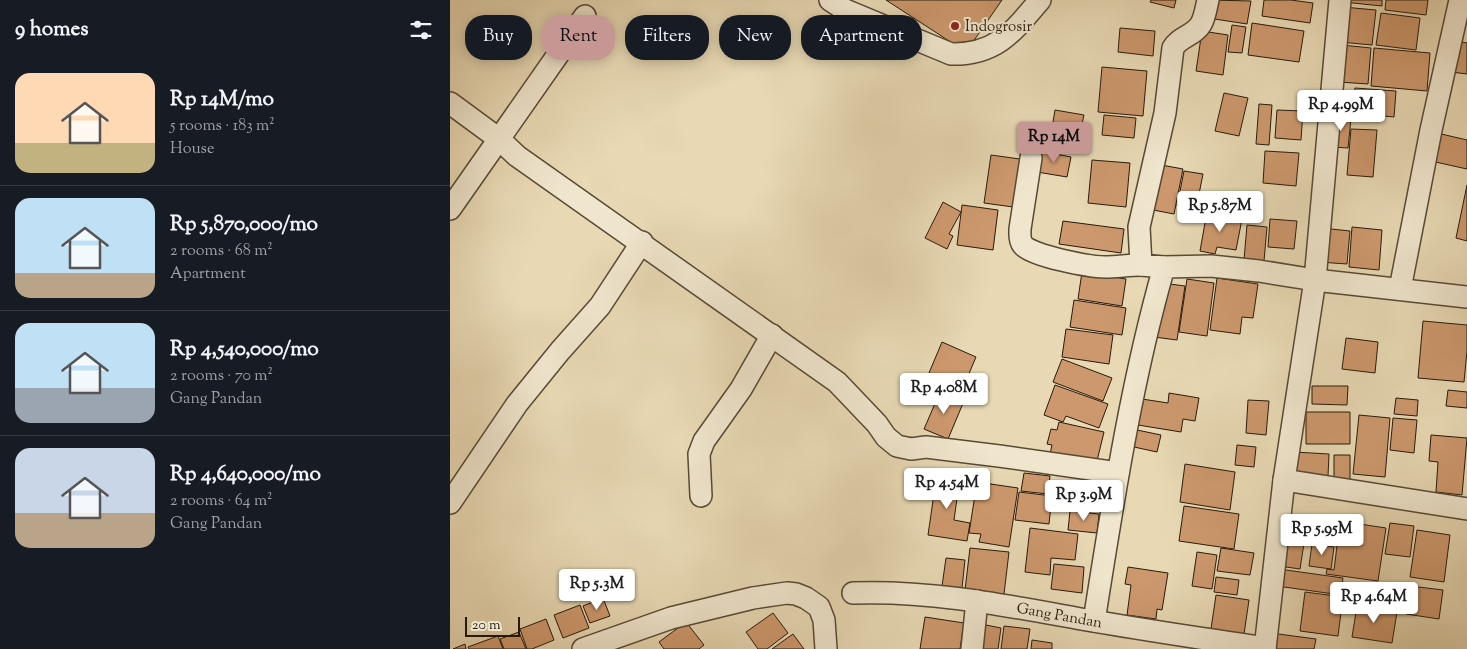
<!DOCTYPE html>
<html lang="en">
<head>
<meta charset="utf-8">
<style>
  body { margin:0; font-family:"Sorts Mill Goudy",serif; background:#20242c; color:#f1f3f6; height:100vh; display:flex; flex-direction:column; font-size:19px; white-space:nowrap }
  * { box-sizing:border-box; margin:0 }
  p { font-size:16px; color:#9ea1a6 }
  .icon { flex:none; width:28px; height:28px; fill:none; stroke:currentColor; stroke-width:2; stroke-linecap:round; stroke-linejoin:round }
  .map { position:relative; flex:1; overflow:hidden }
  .side { display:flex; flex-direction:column; background:#171b24; width:450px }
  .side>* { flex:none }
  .top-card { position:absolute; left:15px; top:15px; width:475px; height:45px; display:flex; gap:10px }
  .scale { position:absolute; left:15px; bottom:12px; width:55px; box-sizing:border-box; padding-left:5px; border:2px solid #271a0b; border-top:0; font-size:14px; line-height:18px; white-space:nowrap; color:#271a0b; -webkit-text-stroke:4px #f0e6ce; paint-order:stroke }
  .price { position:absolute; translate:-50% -42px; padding:0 11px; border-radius:5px; background:#fff; color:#222; font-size:16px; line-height:32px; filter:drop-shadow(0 1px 2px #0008) }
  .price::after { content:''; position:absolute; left:50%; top:30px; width:15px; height:11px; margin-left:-8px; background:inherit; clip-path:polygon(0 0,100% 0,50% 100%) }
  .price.active { background:#c59692; color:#111 }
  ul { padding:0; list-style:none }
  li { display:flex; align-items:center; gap:15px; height:125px; padding:0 15px }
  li+li { border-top:1px solid #363941 }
  li span { display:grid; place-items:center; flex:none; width:140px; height:100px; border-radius:15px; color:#555 }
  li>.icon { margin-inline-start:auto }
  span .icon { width:60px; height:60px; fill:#fffc; stroke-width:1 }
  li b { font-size:21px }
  h2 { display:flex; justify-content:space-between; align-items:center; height:60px; padding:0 15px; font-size:21px }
  .chip { padding:0 18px; border-radius:20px; background:#171b24; box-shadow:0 2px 12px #0003; font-size:18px; line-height:45px }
  .chip.active { background:#c59692; color:#111 }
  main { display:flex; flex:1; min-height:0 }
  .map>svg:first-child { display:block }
  .building { fill:#cd986d; stroke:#271a0b }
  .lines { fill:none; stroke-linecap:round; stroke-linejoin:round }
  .minor-casing { stroke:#574a35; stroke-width:24 }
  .minor { stroke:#f0e6ce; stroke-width:21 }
  .poi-dot { fill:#8f2418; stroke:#f0e6ce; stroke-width:2 }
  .labels { text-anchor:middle; stroke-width:4; stroke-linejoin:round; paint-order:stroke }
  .poi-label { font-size:15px; fill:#271a0b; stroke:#f0e6ce; text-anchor:start }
  .street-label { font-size:15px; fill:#271a0b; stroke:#f0e6ce }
</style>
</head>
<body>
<main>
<section class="side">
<h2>9 homes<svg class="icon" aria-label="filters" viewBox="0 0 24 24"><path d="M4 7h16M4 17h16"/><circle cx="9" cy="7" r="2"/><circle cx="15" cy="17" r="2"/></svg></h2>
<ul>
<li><span style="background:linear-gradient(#ffd9b3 70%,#c2b280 0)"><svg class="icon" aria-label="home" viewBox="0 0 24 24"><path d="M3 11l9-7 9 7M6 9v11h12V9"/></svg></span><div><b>Rp 14M/mo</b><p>5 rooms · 183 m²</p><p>House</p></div></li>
<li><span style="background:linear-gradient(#bfe0f5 75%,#b9a48a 0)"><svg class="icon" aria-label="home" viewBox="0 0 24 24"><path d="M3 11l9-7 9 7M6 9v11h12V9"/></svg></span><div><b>Rp 5,870,000/mo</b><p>2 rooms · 68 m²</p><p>Apartment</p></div></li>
<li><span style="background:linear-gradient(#bfe0f5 65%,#9aa5b1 0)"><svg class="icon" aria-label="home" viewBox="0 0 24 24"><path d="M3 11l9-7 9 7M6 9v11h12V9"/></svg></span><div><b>Rp 4,540,000/mo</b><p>2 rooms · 70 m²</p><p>Gang Pandan</p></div></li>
<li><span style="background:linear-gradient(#c9d6e8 65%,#b9a48a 0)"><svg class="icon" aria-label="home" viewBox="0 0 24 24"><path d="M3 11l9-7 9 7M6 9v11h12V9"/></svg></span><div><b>Rp 4,640,000/mo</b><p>2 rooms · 64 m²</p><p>Gang Pandan</p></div></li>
</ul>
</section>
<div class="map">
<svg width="1017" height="649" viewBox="0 0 1017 649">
  <rect width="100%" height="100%" fill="#e8d9b4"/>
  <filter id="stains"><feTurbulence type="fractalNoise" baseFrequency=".004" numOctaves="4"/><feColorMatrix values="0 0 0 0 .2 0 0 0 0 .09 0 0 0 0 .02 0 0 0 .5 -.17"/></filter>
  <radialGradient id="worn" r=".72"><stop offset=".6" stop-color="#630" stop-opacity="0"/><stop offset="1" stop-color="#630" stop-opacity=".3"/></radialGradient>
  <path class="building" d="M436 0H552L516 52Z
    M701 0H726L724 8 700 2Z
    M761 0 801 1 797 24 758 18Z
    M814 0H841L863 3 860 23 812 16Z
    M893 0H932V6L893 2Z
    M936 0H978L976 15 935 10Z
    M893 7 926 10 922 45 890 42Z
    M931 13 970 18 966 50 926 45Z
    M802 23 854 31 849 62 798 55Z
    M782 25 796 27 792 53 778 52Z
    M670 28 705 31 703 56 668 52Z
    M752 31 778 35 773 75 746 71Z
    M1006 41 1017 43V74L1001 72Z
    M892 45 921 48 918 84 889 82Z
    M924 48 980 53 977 91 921 86Z
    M652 67 697 71 693 116 648 112Z
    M905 88 946 91 944 117 903 113Z
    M774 93 798 98 789 136 765 131Z
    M809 104 822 105 819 145 806 144Z
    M605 110 634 115 630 133 602 128Z
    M827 110 853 111 851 140 825 138Z
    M654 115 686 118 684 138 652 135Z
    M884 117 901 118 898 148 882 147Z
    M599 129 629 134 625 153 596 148Z
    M901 129 927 130 923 177 897 175Z
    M987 133 1017 140V169L981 161Z
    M591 151 621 157 617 177 587 172Z
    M815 151 849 153 846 186 813 183Z
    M541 155 570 159 563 207 534 203Z
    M642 160 680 163 676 207 638 203Z
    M706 164 733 169 724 214 698 209Z
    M734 171 753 174 746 209 727 206Z
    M1017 185V241L1006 238Z
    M493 202 511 212 499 234 503 236 497 249 475 238Z
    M512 205 548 210 543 250 507 245Z
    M757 212 792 219 786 250 767 247 765 254 750 251Z
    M820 219 847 221 844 249 818 247Z
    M613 221 674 229 671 253 609 244Z
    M797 225 817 227 814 261 794 260Z
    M902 227 932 230 929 270 899 267Z
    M872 228 900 231 897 264 869 262Z
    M632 272 676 279 672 306 628 299Z
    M767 278 808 284 803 318 792 317 790 334 760 330Z
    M737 279 764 283 757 336 729 332Z
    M712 283 735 286 727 340 704 337Z
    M624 300 676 308 672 335 620 327Z
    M973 321 1017 325V351L1014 382 968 378Z
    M616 329 663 335 659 364 612 357Z
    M896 338 928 342 925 373 892 369Z
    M492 342 526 357 510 395 476 380Z
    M612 359 662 378 653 401 603 382Z
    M605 385 658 404 649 428 616 416 613 422 594 415Z
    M862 386H898L897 405 862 404Z
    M998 390 1017 392V408L996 406Z
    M490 392 514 401 498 439 474 429Z
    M719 393 749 398 745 421 733 419 731 432 688 425 692 399 718 403Z
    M946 398 968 400 967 416 944 414Z
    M798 400 819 401 816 435 796 433Z
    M856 412H900V444H856Z
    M909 415 940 418 935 477 903 474Z
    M943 418 967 420 964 453 940 450Z
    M609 422 654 432 646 465 600 454 602 445 597 444 601 429 607 430Z
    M687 430 711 435 707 452 684 447Z
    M981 435 1017 438 1012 495 986 492 988 462 979 461Z
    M787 445 806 447 804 467 785 465Z
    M844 452 879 454 878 476 843 475Z
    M884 455H900V487H884Z
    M735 464 785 472 780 510 730 502Z
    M487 473 510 477 504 520 520 523 517 541 478 535Z
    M574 473 600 476 598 494 571 491Z
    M527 482 568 488 559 547 529 542 531 534 519 533Z
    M569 492 602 496 599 524 565 520Z
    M734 506 789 514 784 549 729 541Z
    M620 511 649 514 647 533 618 530Z
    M883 520 936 528 928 581 876 574 877 569 884 570 887 546 880 545Z
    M940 523 964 526 960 557 935 554Z
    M580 528 628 534 625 560 601 558 600 575 575 572Z
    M839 528 864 532 863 541 837 538Z
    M967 530 1000 535 994 582 960 577Z
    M833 540 854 543 850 569 829 566Z
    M862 544 884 547 881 569 859 566Z
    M520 548 559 552 554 594 515 590Z
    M771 548 804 553 800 575 767 571Z
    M747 552 767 555 762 589 742 586Z
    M496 558 515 560 512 588 492 586Z
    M604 564 634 567 632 593 601 589Z
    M678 567 718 573 712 610 707 609 706 619 677 615 681 585 675 584Z
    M829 569 893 578 891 595 827 586Z
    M766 577 789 580 787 595 764 592Z
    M960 586 993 590 989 619 956 614Z
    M855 592 893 597 888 636 850 631Z
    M766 595 799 600 794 634 761 629Z
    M153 598 160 616 140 623 133 606Z
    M130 605 139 628 113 638 104 615Z
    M907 606 947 612 942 643 902 637Z
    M323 613 338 633 317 649H308L296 632Z
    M475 617 514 623 510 649H470Z
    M96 619 104 640 82 649H77L70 629Z
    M236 622 254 645 249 649H214L209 642Z
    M531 624 551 628 548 649H527Z
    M554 626 580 629 577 649H551Z
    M69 632 76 649H54L50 639Z
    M821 633 866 639 864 649H819Z
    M343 634 354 649H322Z
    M48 636 53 649H19L18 647Z
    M582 640 602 643V649H581Z
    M15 644 16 649H3Z"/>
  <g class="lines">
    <g class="minor-casing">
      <g id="minor">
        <path d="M380 0 395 10 501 54C546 55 563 32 590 0"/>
        <path d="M0 103 49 139 67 156 387 382 427 424 436 437 447 446 461 449 476 447 549 456 668 473"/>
        <path d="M581 158 570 229C570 234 569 240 573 245 581 256 641 267 655 267 667 267 679 265 691 265"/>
        <path d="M0 209 135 16"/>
        <path d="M714 267 691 265 689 227 715 113 723 48C729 37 745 35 751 24 755 17 756 8 758 0"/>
        <path d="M950 289 981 130 1010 0"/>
        <path d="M834 480 1017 509"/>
        <path d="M251 496 249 454 254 441 291 389 322 335"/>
        <path d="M0 503 67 404 110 351 150 306 192 242"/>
        <path id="s1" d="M403 593C484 590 563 607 643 621 700 631 757 639 815 648"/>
        <path d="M644 621C663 502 681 383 714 267L761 266 809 271 865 280 890 0"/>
        <path d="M133 649 221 618 303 598 337 593 346 594 356 598 369 607 374 620 376 649"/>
        <path d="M522 649 527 601"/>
        <path d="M815 649 834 480 865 280 1017 297"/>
      </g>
    </g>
    <use href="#minor" class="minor"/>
  </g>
  <circle class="poi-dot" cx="505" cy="26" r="5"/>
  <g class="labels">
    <g class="poi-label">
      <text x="515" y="31">Indogrosir</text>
    </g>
    <g class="street-label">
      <text dy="5" stroke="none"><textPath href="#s1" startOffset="208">Gang Pandan</textPath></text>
    </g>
  </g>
  <rect width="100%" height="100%" filter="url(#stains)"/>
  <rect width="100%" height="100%" fill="url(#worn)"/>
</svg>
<div class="scale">20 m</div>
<b class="price" style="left:891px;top:132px">Rp 4.99M</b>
<b class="price active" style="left:604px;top:164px">Rp 14M</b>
<b class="price" style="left:770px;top:233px">Rp 5.87M</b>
<b class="price" style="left:494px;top:415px">Rp 4.08M</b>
<b class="price" style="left:497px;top:510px">Rp 4.54M</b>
<b class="price" style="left:634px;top:522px">Rp 3.9M</b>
<b class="price" style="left:872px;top:556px">Rp 5.95M</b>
<b class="price" style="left:147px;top:611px">Rp 5.3M</b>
<b class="price" style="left:924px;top:624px">Rp 4.64M</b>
<div class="top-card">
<a class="chip">Buy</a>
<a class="chip active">Rent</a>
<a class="chip">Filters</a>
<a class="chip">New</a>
<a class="chip">Apartment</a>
</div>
</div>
</main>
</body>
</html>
